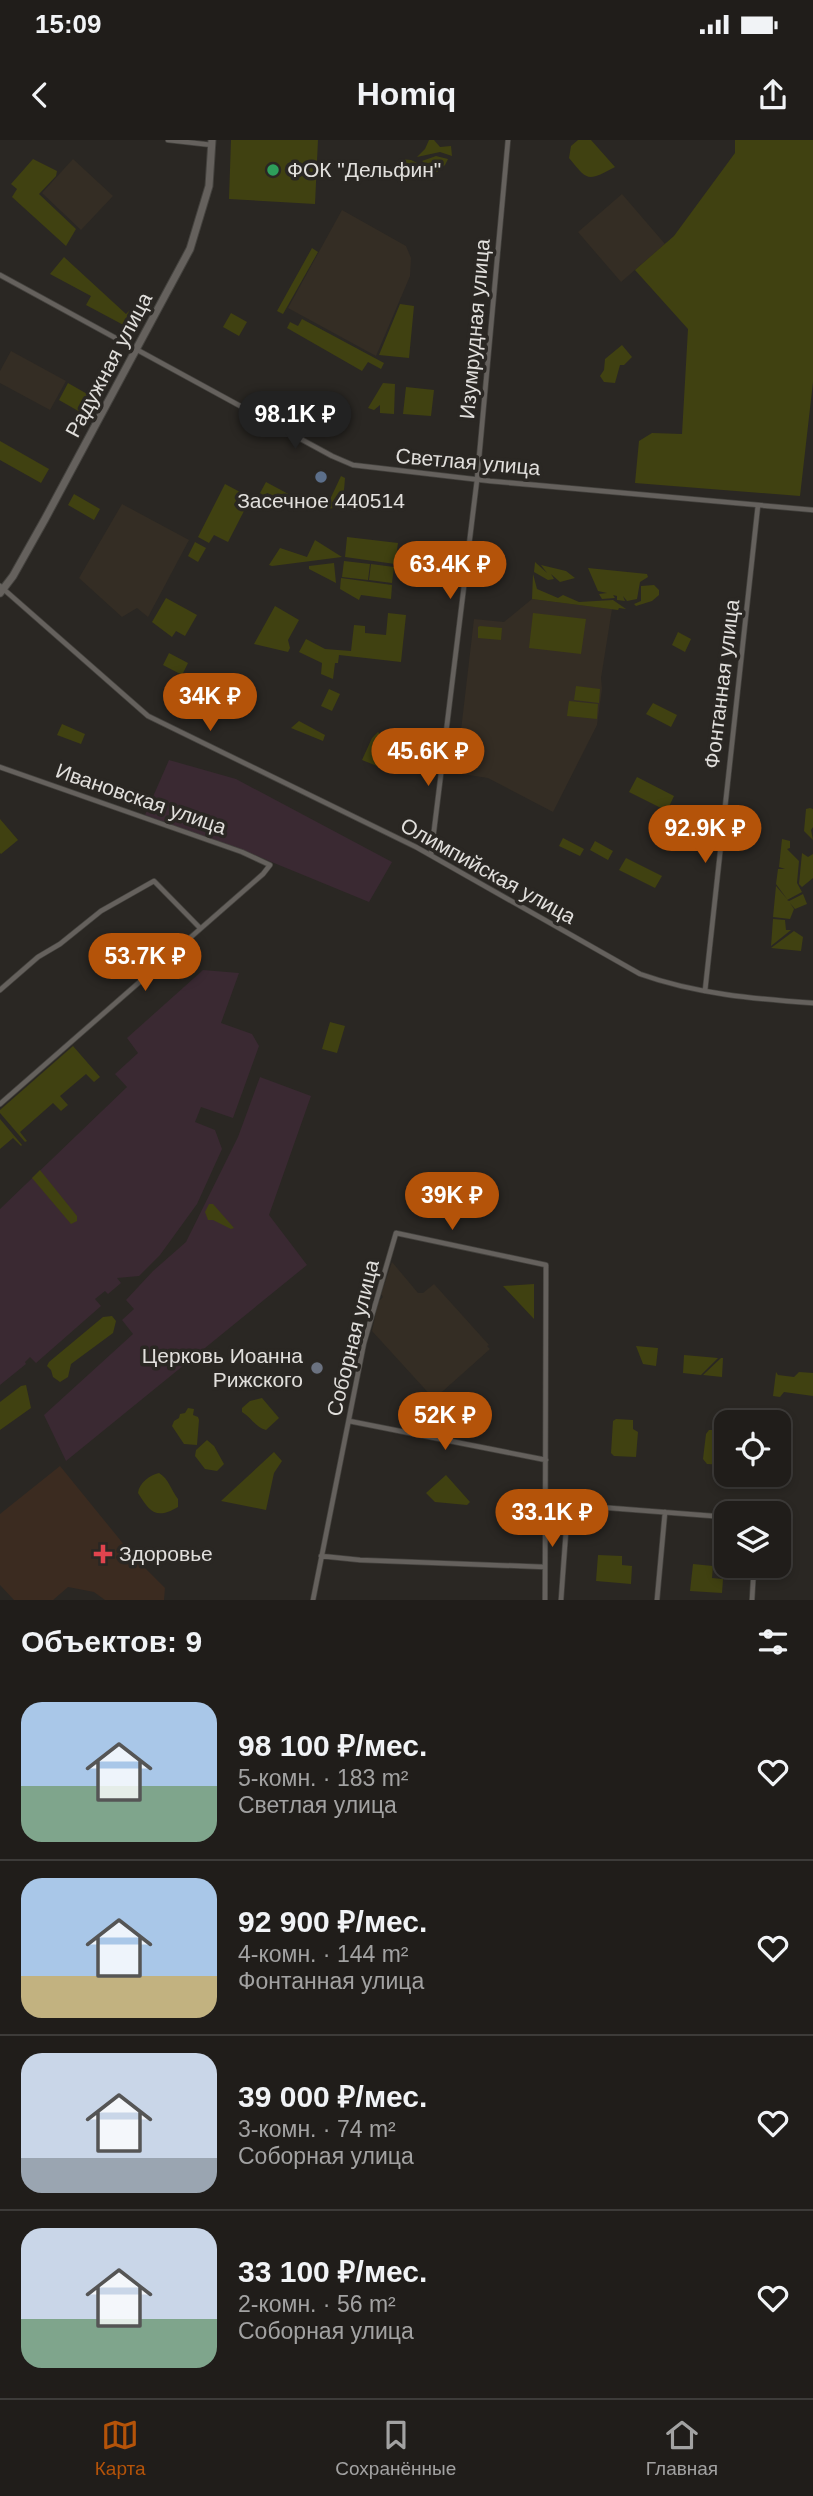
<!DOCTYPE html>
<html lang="ru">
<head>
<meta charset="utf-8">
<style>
  body { margin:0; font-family:Arial,sans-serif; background:#2d2a27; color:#f1f3f6; height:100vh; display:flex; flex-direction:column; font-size:26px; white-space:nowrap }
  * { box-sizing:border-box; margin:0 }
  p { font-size:23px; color:#a2a2a2 }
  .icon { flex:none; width:38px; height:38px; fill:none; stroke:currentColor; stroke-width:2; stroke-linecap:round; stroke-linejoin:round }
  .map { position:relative; height:1460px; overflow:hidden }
  .side { display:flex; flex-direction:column; background:#201d1a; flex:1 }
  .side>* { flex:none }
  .controls { position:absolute; left:714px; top:1270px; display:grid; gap:14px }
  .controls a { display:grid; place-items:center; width:77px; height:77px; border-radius:14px; background:#201d1a; box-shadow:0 4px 10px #0003,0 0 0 2px #3d3b39; font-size:35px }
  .price { position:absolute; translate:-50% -60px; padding:0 16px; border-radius:24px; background:#b45309; color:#fff; font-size:23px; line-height:46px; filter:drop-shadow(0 2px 4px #0008) }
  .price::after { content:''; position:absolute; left:50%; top:42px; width:21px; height:16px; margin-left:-10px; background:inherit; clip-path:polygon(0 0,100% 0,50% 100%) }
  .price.on { background:#222; color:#fff }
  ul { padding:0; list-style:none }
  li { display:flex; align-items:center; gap:21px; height:175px; padding:0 21px }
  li+li { border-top:2px solid #3d3b39 }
  li span { display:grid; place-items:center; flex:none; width:196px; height:140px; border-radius:21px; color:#555 }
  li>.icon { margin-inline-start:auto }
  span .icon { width:84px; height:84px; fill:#fffc; stroke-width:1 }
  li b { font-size:30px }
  h2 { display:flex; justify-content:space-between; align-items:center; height:84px; padding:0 21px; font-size:30px }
  .status { display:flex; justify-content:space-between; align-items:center; height:49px; padding:0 35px; background:#201d1a; direction:ltr }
  .status svg { height:19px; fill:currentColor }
  header { display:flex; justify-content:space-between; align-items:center; height:91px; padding:0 21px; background:#201d1a; font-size:32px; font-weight:700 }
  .dock { display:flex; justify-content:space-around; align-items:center; height:98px; border-top:2px solid #3d3b39; background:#201d1a; font-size:19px; color:#a2a2a2 }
  .dock a { display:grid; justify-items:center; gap:4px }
  .dock .on { color:#b45309 }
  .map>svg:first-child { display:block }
  .commercial { fill:#3b2b20 }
  .industrial { fill:#3a2932 }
  .built { fill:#342d24 }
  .green { fill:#404111 }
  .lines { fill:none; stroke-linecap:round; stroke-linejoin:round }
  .minor-casing { stroke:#44423e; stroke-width:6 }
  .secondary-casing { stroke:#44423e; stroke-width:9 }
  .minor { stroke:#65615d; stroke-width:4.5 }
  .secondary { stroke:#65615d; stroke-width:7 }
  .leisure-dot { fill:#2e9e5b; stroke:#2a2723; stroke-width:2.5 }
  .service-dot { fill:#5c6f8a; stroke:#2a2723; stroke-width:2.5 }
  .worship-dot { fill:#6b7280; stroke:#2a2723; stroke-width:2.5 }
  .health-dot { fill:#e0444e; stroke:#2a2723; stroke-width:2.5 }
  .labels { text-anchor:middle; stroke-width:7; stroke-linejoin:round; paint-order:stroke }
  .poi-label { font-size:21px; fill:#e1dfdc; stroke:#2a2723; text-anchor:start }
  .street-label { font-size:21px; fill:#e1dfdc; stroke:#2a2723 }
</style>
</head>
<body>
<div class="status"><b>15:09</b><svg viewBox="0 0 49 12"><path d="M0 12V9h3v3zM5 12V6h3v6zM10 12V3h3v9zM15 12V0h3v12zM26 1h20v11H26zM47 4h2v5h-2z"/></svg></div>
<header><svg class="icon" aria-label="back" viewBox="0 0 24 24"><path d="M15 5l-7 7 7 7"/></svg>Homiq<svg class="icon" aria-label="share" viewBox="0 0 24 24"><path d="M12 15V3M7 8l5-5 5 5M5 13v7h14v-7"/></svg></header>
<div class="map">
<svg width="813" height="1460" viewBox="0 0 813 1460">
  <rect width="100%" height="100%" fill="#2a2723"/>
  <path class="commercial" d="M60 1326 134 1417 165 1448 164 1460H105L94 1452 68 1447 53 1460H14L0 1445V1374Z"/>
  <path class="industrial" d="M169 620 236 639 392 722 369 762 252 714 145 675Z
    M203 830 239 833 221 883 252 894 259 906 233 978 201 967 195 982 215 990 222 1009 197 1064 160 1115 139 1136 117 1138 121 1143 108 1154 105 1151 95 1159 101 1166 36 1223 30 1217 25 1222 26 1224 0 1245V1069L127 947 115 934 138 913 127 898Z
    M260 937 311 956 269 1075 307 1125 66 1321 44 1275 133 1194 122 1180 134 1169 126 1160 153 1131 186 1102 238 997Z"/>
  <path class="built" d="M73 19 113 56 81 90 42 53Z
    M622 54 665 104 621 142 578 92Z
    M342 70 406 106 411 118 410 136 376 216 288 168Z
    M11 211 66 241 50 270 0 243V231Z
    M122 364 189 400 148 477 137 468 122 477 79 438Z
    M532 459 612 469 601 538 602 549 597 585 553 672 488 638 456 633 474 479 504 482Z
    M392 1122 418 1153H423L434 1144 489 1205 487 1206 490 1209 434 1259 372 1191 378 1162 383 1157 381 1154Z"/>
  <path class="green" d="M231 0H318L315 64 229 59Z
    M429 0H434L440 7 451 6 452 16 440 12 417 17 425 9Z
    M578 0H591L615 27C587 42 588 41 569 18L571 6Z
    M735 0H813V242L800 356 635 343 639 301 652 293 682 294 688 189 635 130 674 96 735 13Z
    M436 16 448 19 445 25 437 32 422 21Z
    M33 19 57 31 56 36 39 54 76 89 66 106 12 57 17 49 11 44Z
    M400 19 411 20 423 26 405 42 393 28Z
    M312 108 318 112 283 174 277 171Z
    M64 117 126 174 136 164 141 169 131 189 86 165 91 156 50 134Z
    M400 164 414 166 409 218 379 215Z
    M231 173 247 182 239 196 223 187Z
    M302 179 384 223 381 229 368 222 362 231 287 188 290 182 298 186Z
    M622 205 632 217 624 225H620L615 243 604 242 600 236 604 230 605 219Z
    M68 243 89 255 80 272 59 260Z
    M383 243 395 244 394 274 380 273V265L374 270 368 268Z
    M406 247 434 250 431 276 403 274Z
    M0 301 49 329 41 343 0 320Z
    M341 336 345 338C344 350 344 372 326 368Z
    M266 342 307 364 305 368 302 367 300 370 267 353 265 356 260 353Z
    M225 344 240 352 234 365 244 371 228 402 214 395 209 403 198 397Z
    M74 354 100 369 94 380 68 365Z
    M347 397 398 403 395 424 345 417Z
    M315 400 342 417 272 426 269 425 280 408 307 417Z
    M195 402 206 408 198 422 188 416Z
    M344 421 370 424 368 440 342 437Z
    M535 422 547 433 541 425 566 431 575 438 560 442 551 434 554 439 548 440 534 432Z
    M334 423 336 443 309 429V426Z
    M371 424 394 427 392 443 369 440Z
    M588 428 647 434 648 437 640 442 637 459 627 461 623 456 625 461 617 460V456L613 455 615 458 602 459 599 454 607 453 598 451Z
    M533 434 537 449 558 458 563 455 579 462 613 460 626 469 619 468 618 470 532 459Z
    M341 438 392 445 391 459 361 455 359 460 340 449Z
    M654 445 659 450V455L652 461 636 466 634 464 641 461V446Z
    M166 458 197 475 185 496 176 491 172 497 152 482Z
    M275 466 299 480 288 500 290 508 288 512 254 504Z
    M388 473 406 475 401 522 339 515 338 523H335L333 539 321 534 322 523 299 512 306 499 325 509 351 511 354 485 365 486V493L386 495Z
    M533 473 586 479 581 514 529 508Z
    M480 486 502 488 501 500 478 498V487Z
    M678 492 691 499 685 512 672 505Z
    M169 513 188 523 182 535 163 525Z
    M576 546 600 549 599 563 574 560Z
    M329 549 340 554 332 571 321 566Z
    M569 561 598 564 597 579 567 576Z
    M653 563 677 575 671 587 646 574Z
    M299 581 325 595 323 601 291 588Z
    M62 584 85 594 81 604 57 595Z
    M378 592 381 595 389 596 382 628 362 620 372 598Z
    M637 637 674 656 667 671 629 652Z
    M810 668 813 669V687L811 690 813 700 804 691 806 669Z
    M0 679 18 700 1 714 0 713Z
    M563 698 584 709 580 716 559 706Z
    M782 699 790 701V708L787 709 799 721 797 743 802 752 787 760 789 761 803 754 807 764 795 769 790 763 794 769 790 779 773 777 776 746 787 759 776 744 778 729H785L779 727Z
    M595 701 613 711 608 720 590 710Z
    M802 713 808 717 813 714V738L802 747 799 744Z
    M626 718 662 736 655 748 619 730Z
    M773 779 785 780 786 790H791L771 806Z
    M794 791 803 797 801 811 771 808Z
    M330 882 345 886 337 913 322 909Z
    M73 906 100 937 94 942 86 934 60 956 68 965 61 971 53 963 20 992 27 1001 25 1002 0 973V970Z
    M0 979 22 1005 21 1006 13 998 0 1009Z
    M40 1030 77 1076V1081L71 1084 32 1038Z
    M209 1064H213L234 1088 231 1089 213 1080H208L205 1072Z
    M534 1144V1179L503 1146Z
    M112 1176 116 1181 113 1193 71 1224 68 1237 60 1242 53 1237 51 1230 47 1226 49 1222 103 1177Z
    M636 1206 658 1208 656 1226 643 1224Z
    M684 1215 718 1218 701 1235 683 1233Z
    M721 1218H723L722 1237 703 1235Z
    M776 1232 778 1235 794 1237 799 1232 813 1233V1256L784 1252 780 1257 773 1256Z
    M26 1245 31 1268 0 1290V1262L21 1246Z
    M262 1258 279 1278 266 1290C255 1287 251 1277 242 1272V1268L250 1261Z
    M188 1268 194 1269 193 1275 198 1277 199 1280 197 1305 184 1304 172 1286 174 1281 179 1278 180 1274 185 1273Z
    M616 1279 633 1280V1289L638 1292 636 1317 614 1316 611 1313 613 1281Z
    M709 1290H726V1325L707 1324 703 1319 706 1294Z
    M207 1300 214 1306 224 1324 217 1331 205 1329 195 1316 196 1310Z
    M274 1312 282 1321 274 1333 266 1370 221 1361Z
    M159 1333C169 1339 171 1350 178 1359V1367C156 1380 150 1372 138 1353 139 1343 150 1335 159 1333Z
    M446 1335 470 1362 467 1365 435 1362 426 1353Z
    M598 1415 622 1416V1425L632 1426 631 1444 596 1441Z
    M693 1424 713 1426 712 1438 723 1439 722 1453 690 1451Z"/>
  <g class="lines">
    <g class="minor-casing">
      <path id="minor" d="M168 0 212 5
        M0 135 332 316 353 325 490 341 813 370
        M0 446 148 576 416 707 640 834C696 854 755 859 813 863
        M0 627 242 712 270 725 263 734 0 964
        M431 715 477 340 508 0
        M0 850 38 817 60 804 101 771 154 741 200 788
        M705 851 758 365
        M349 1281 546 1320
        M546 1363 726 1377
        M321 1416 360 1420 545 1427
        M313 1460 364 1203 396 1093 546 1125 545 1460
        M561 1460 567 1377 572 1365
        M657 1460 665 1372
        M752 1460 754 1426"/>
    </g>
    <g class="secondary-casing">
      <path id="secondary" d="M0 453 13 436 45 379 190 109 209 46 212 0"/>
    </g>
    <use href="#minor" class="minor"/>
    <use href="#secondary" class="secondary"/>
  </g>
  <circle class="leisure-dot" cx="273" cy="30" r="7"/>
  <circle class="service-dot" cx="321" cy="337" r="7"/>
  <circle class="worship-dot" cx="317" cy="1228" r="7"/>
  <path class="health-dot" d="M99.5 1403.5h7v7h7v7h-7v7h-7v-7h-7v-7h7z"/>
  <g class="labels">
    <g class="poi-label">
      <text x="287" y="37">ФОК "Дельфин"</text>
      <text x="321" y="368" text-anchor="middle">Засечное 440514</text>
      <text x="303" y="1223" text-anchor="end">Церковь Иоанна<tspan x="303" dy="24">Рижского</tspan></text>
      <text x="119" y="1421">Здоровье</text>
    </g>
    <g class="street-label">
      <text transform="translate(475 189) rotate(-85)" y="7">Изумрудная улица</text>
      <text transform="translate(109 225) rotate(-62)" y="7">Радужная улица</text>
      <text transform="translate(468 322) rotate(5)" y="7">Светлая улица</text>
      <text transform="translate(722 544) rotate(-83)" y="7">Фонтанная улица</text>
      <text transform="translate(141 659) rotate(19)" y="7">Ивановская улица</text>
      <text transform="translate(488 731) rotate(29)" y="7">Олимпийская улица</text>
      <text transform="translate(353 1198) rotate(-76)" y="7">Соборная улица</text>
    </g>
  </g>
</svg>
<div class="controls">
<a><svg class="icon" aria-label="locate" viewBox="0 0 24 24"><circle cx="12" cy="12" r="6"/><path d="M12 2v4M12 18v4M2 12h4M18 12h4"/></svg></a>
<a><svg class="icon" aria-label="layers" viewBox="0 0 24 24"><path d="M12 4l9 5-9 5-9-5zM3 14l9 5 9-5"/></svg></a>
</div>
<b class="price on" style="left:295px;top:311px">98.1K ₽</b>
<b class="price" style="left:450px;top:461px">63.4K ₽</b>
<b class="price" style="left:210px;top:593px">34K ₽</b>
<b class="price" style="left:428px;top:648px">45.6K ₽</b>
<b class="price" style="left:705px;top:725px">92.9K ₽</b>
<b class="price" style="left:145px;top:853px">53.7K ₽</b>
<b class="price" style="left:452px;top:1092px">39K ₽</b>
<b class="price" style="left:445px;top:1312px">52K ₽</b>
<b class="price" style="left:552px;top:1409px">33.1K ₽</b>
</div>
<section class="side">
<h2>Объектов: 9<svg class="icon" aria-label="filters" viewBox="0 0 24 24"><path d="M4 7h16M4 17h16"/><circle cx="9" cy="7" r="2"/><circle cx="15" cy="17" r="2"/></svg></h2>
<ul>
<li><span style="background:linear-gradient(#a9c7e8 60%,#7fa58c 0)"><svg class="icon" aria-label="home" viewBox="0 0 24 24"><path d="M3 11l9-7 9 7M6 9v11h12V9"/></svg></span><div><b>98 100 ₽/мес.</b><p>5-комн. · 183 m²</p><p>Светлая улица</p></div><svg class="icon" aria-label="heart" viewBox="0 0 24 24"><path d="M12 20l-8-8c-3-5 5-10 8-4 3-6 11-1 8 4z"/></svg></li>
<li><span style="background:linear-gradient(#a9c7e8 70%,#c2b280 0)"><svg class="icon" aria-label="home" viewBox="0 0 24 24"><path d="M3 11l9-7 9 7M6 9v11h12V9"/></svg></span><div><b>92 900 ₽/мес.</b><p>4-комн. · 144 m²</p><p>Фонтанная улица</p></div><svg class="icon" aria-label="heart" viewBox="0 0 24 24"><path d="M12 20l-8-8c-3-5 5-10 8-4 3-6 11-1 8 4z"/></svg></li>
<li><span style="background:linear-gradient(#c9d6e8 75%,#9aa5b1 0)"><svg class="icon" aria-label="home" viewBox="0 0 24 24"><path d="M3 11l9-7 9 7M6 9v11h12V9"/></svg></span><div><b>39 000 ₽/мес.</b><p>3-комн. · 74 m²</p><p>Соборная улица</p></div><svg class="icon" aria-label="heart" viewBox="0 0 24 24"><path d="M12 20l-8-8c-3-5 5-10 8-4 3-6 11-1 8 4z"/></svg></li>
<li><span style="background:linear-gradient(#c9d6e8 65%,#7fa58c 0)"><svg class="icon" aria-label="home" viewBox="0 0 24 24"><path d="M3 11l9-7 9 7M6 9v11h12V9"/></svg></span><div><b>33 100 ₽/мес.</b><p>2-комн. · 56 m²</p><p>Соборная улица</p></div><svg class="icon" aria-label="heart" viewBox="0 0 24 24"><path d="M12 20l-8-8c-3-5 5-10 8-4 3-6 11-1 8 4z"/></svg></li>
</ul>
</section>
<nav class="dock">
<a class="on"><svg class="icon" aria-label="map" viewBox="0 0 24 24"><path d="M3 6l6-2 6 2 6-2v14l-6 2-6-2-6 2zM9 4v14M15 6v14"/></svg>Карта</a>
<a><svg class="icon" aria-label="saved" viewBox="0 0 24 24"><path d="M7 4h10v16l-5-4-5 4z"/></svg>Сохранённые</a>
<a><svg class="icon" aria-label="home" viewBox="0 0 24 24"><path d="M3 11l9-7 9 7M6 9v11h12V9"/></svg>Главная</a>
</nav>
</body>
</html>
